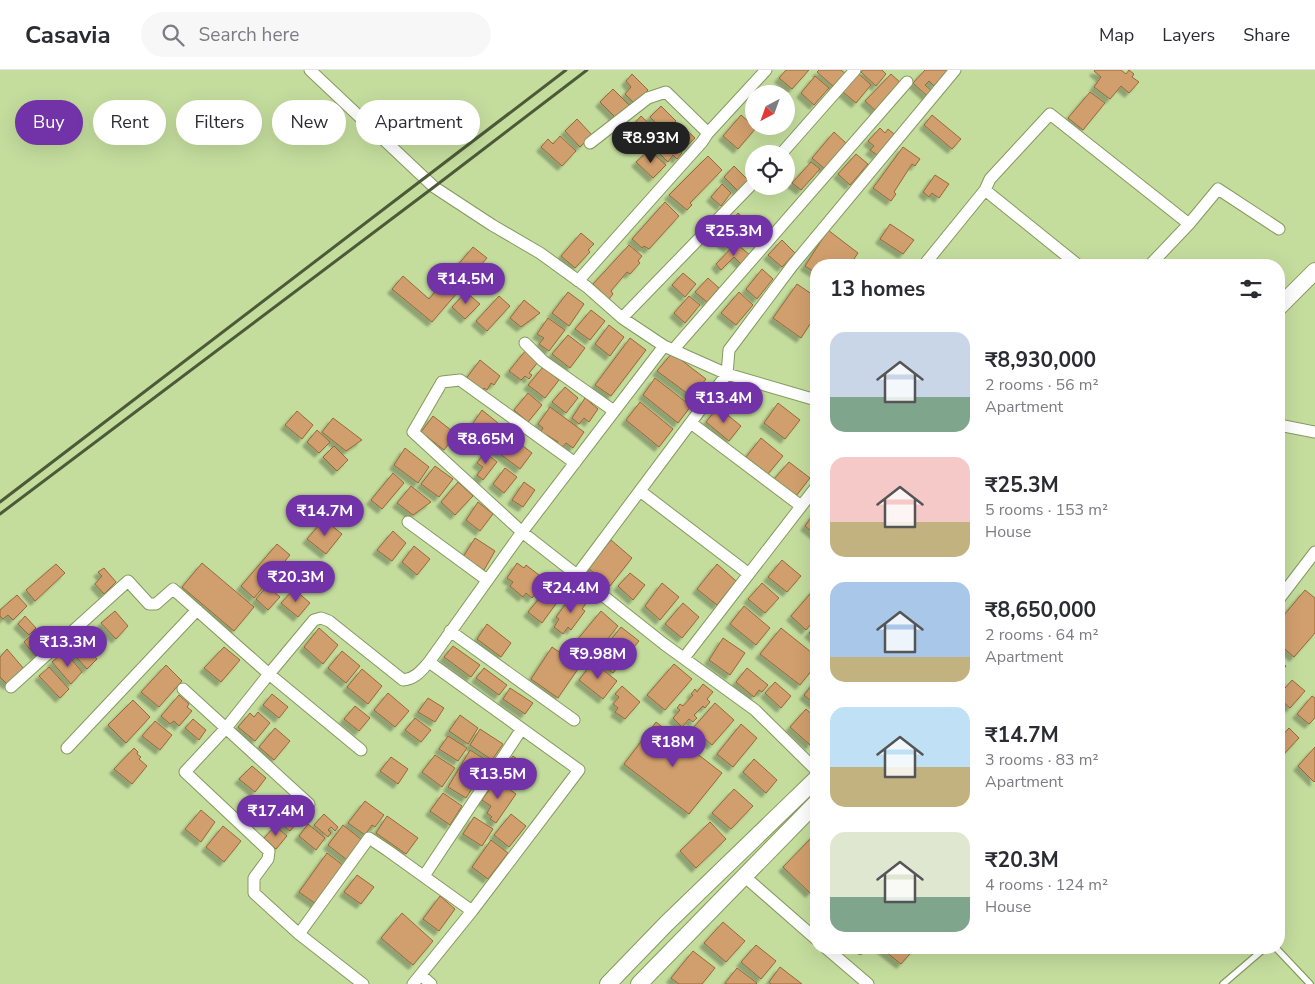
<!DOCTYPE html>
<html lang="en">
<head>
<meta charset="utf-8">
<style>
  body { margin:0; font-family:"Nunito Sans",sans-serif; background:#f7f7f7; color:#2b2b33; height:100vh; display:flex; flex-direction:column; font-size:19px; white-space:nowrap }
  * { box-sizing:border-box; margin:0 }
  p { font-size:16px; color:#7c7c81 }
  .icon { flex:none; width:28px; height:28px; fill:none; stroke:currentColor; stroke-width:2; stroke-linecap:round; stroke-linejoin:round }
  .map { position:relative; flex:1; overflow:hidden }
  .panel { position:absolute; left:810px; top:189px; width:475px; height:695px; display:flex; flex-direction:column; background:#fff; border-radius:20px; box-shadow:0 5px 20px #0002 }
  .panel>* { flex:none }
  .hud { position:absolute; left:15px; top:30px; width:475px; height:45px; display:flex; gap:10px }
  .needle { width:32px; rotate:221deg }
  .controls { position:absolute; left:745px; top:15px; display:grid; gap:10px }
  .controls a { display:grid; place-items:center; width:50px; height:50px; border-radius:50%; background:#fff; box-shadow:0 5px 20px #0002; font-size:25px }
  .price { position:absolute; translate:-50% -42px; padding:0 11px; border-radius:18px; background:#7233a8; color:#fff; font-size:16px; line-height:32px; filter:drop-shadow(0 1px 2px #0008) }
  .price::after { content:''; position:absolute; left:50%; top:30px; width:15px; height:11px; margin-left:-8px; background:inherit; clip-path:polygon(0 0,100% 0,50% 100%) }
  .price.selected { background:#222; color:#fff }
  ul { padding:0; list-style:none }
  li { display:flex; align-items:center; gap:15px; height:125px; padding:0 20px }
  li span { display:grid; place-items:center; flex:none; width:140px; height:100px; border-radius:15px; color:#555 }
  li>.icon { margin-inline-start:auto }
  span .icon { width:60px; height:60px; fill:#fffc; stroke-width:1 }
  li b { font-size:21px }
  h2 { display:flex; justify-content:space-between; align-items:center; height:60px; padding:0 20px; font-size:21px }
  .pill { padding:0 18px; border-radius:22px; background:#fff; box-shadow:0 5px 20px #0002; font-size:18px; line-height:45px }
  .pill.selected { background:#7233a8; color:#fff }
  header { display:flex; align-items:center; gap:30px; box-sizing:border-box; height:70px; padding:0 25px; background:#fff; border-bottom:1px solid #e1e1e2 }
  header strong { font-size:24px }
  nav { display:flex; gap:28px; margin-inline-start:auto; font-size:18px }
  .search { width:350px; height:45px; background:#f7f7f7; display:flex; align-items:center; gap:12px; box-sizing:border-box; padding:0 18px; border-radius:28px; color:#7c7c81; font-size:19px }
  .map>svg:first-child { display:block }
  .building { fill:#d19f6d; stroke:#986837; filter:url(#shadow) }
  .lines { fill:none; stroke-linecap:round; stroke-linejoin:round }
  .service-casing { stroke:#849a5d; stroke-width:8 }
  .minor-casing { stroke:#849a5d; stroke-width:13 }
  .secondary-casing { stroke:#849a5d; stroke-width:18 }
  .service { stroke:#fff; stroke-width:5.5 }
  .minor { stroke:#fff; stroke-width:11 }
  .secondary { stroke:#fff; stroke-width:16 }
  .rail { stroke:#4c5a38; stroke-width:3 }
</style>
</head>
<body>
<header>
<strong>Casavia</strong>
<div class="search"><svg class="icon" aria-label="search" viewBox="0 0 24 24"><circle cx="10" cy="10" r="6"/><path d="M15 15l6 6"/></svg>Search here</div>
<nav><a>Map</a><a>Layers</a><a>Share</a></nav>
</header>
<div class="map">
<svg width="1315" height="914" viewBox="0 0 1315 914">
  <defs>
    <filter id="shadow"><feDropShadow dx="-4.5" dy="4.5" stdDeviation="1" flood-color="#0004"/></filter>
  </defs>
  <rect width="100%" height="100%" fill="#c4dd9d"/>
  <path class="building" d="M786 0H809L792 19 779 8Z
    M819 0H841L846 4 834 17 817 2Z
    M863 0H882L886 4 876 16 861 2Z
    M925 0H950L947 4 945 3 934 16 929 11 925 15 932 21 927 26 913 13Z
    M1095 0H1121L1126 4 1129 0 1134 4 1132 7 1139 12 1129 23 1121 16 1110 29 1094 17 1101 7 1094 1Z
    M858 3 871 15 856 33 843 22Z
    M632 4 648 20 635 34 625 24 631 17 626 11Z
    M891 4 903 15 877 42 865 31Z
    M815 6 829 18 814 35 801 23Z
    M613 19 630 36 617 49 600 32Z
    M1090 22 1105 33 1083 60 1068 48Z
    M661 36 676 51 665 62 650 47Z
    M741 45 756 58 738 79 723 66Z
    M932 45 961 69 952 79 924 55Z
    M641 46 659 63 650 72 632 56Z
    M577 49 592 65 580 77 565 61Z
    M681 55 695 68 685 78 671 65Z
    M880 58 885 63 888 59 894 64 877 85 870 80 874 76 868 71Z
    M834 62 848 75 826 100 812 88Z
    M560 66 576 81 562 96 541 77 548 69 553 74Z
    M665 67 682 83 677 89 673 85 668 92 654 78Z
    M903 77 920 89 915 96 912 94 894 122 896 124 891 131 873 118Z
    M649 80 666 95 653 108 636 92Z
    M856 84 868 94 850 115 838 104Z
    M708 86 722 100 690 133 692 135 687 140 669 125Z
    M811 92 820 99 801 120 792 113Z
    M734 96 748 110 738 121 724 107Z
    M935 105 949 114 939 128 932 123 929 127 923 122Z
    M722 114 731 123 721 136 711 127Z
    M665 132 679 146 649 179 644 176 642 178 632 169Z
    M738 143 750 154 740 166 729 155Z
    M890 154 914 170 903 184 880 169Z
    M726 156 738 167 728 178 715 166Z
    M828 160 858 183 850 195H816V203L805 196Z
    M581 163 594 174 588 180 590 182 575 198 561 186Z
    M782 170 795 183 782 197 768 185Z
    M736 173 751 186 743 196 734 187 721 200 716 194Z
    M629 175 642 186 638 191 640 193 630 204 627 202 611 221 613 224 609 229 593 214Z
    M473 177 487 188 432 252 392 219 403 206 429 229Z
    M762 199 773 209 757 229 746 219Z
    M683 203 696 214 685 227 672 215Z
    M708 208 719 218 707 232 695 222Z
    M797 214 816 227V245L801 268 773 248Z
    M466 222 480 234 465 249 452 237Z
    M568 222 584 234 569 256 552 243Z
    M739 222 753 235 736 255 721 243Z
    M499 226 510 236 487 261 476 251Z
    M689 226 700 235 685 253 674 243Z
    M524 230 540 243 521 257 510 248Z
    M591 240 605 251 590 270 575 259Z
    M548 248 565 260 549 281 539 274 544 268 537 264Z
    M609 255 624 267 610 286 595 274Z
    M568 265 585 278 570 298 552 284Z
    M630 268 646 280 611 326 595 315Z
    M526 280 539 291 529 303 532 305 529 309 525 306 521 310 509 301Z
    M672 283 706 309 692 327 657 301Z
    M480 290 500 306 494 315 491 313 487 320 484 318 481 321 465 310Z
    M543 297 559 310 545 328 528 315Z
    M655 308 691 336 678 353 643 325Z
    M565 317 578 328 566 343 552 332Z
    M528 323 542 335 528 352 514 340Z
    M585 328 598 339 589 352 584 348 579 354 572 348Z
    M640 332 673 359 659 377 626 350Z
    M778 333 800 350 785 369 764 353Z
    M550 337 584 362 573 378 566 373 561 379 556 375 558 372 547 365 545 368 539 364 543 358 538 354Z
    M718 337 741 356 729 371 706 352Z
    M482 340 498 353 483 374 467 362Z
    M297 341 313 355 302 369 285 355Z
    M433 346 456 364 444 380 421 362Z
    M333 348 362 370 346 381 322 362Z
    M317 360 330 372 319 383 307 372Z
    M504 361 532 383 520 399 491 377Z
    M761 368 783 386 768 404 746 387Z
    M334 376 348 390 337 401 323 387Z
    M405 378 429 397 418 413 394 395Z
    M485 382 497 392 483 410 477 405 483 397 477 393Z
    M789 392 810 408 796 426 774 409Z
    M435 396 453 409 439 427 421 414Z
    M505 398 517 407 504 423 493 414Z
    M393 403 404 413 382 439 371 430Z
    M458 412 473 426 455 445 441 432Z
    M524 412 535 420 523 437 512 430Z
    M411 416 431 432 413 445 397 433Z
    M478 432 493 444 480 461 466 450Z
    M816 441V465L805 456Z
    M324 449 342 464 326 484 307 469Z
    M393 461 406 473 392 491 377 480Z
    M475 468 495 481 484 500 463 487Z
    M611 470 632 488 610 516 588 498Z
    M277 474 290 485 254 528 241 516Z
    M414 476 430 489 417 505 402 492Z
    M782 490 801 506 787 522 768 507Z
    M202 493 254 537 234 561 182 517Z
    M517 493 524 498 526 495 539 505 536 508 543 513 532 528 526 523 523 527 510 516 513 512 507 508Z
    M56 494 65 503 35 531 26 520Z
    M717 494 736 511 717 535 697 519Z
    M104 498 116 512 104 524 95 514 102 506 98 502Z
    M630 503 645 515 633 530 618 516Z
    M559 504 571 513 542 553 528 542Z
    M662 513 679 527 660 550 645 536Z
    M762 513 779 528 765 543 748 529Z
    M267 516 280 527 268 540 256 529Z
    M816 517V548L806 560 791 546Z
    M294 519 310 533 298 547 281 533Z
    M1305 520 1315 528V563L1294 587 1279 574V551Z
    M581 523 589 529 582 539 585 541 571 560 568 557 563 564 554 557 559 549 556 547 570 528 575 531Z
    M17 525 27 536 13 550 8 545 3 549 0 546V540Z
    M683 533 699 547 682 568 665 554Z
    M744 536 770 558 756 575 730 554Z
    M115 541 128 556 116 569 101 553Z
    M601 541 618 556 595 585 577 570Z
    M25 546 36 558 29 565 18 554Z
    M487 554 511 573 501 587 477 569Z
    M816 555V569L809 563Z
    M621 557 639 571 613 603 595 589Z
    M39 558 51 571 36 586 24 572Z
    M319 558 338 575 323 594 304 577Z
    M781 558 816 586V595L800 615 760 584Z
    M79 568 97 589 87 599 68 578Z
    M723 568 745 583 730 605 709 590Z
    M453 576 480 595 471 607 444 587Z
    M224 577 240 590 221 612 204 598Z
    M552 577 580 596 558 628 531 609Z
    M7 579 24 599 8 615 0 607V587Z
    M342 581 360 596 346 613 328 598Z
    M67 584 82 602 71 614 52 592 59 586 62 589Z
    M1279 590 1286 596 1279 605Z
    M593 592 617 611 603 629 579 610Z
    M674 594 692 609 665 640 647 625Z
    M166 595 182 611 159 637 141 622Z
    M49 597 69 619 60 628 39 606Z
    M484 598 507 615 499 625 476 608Z
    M747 598 768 615 762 622 759 620 754 627 736 612Z
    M362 599 382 616 368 634 347 617Z
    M816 610V635L804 625Z
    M1292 610 1305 621 1290 638 1279 628V625Z
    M775 612 791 626 781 638 765 623Z
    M703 614 713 622 707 629 710 632 705 638 703 636 694 645 697 648 693 652 689 649 682 657 673 648 680 640 677 638 680 634 683 636 693 625 691 624 695 619 697 622Z
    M622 616 640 632 625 649 615 642 618 638 613 634 619 627 615 624Z
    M510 618 533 633 525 644 503 629Z
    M388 623 409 641 395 657 374 640Z
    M272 624 288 637 279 648 263 635Z
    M179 625 189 634 187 637 192 641 179 656 174 651 170 654 161 646Z
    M1312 626 1315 628V648L1309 654 1297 644Z
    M428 628 444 638 435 652 418 642Z
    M133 630 150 647 126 673 108 655Z
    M715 633 734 650 712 675 693 658Z
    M355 636 370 648 359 661 344 649Z
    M806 639 816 648V667L810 675 790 657Z
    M258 642 270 653 255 671 238 657 250 643 254 647Z
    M460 645 478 658 468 674 449 661Z
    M415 648 431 660 421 672 405 660Z
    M193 649 206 660 199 670 185 658Z
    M155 651 172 665 160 680 142 666Z
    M656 652 722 703 689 744 624 694Z
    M741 654 757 668 733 697 717 684Z
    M275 658 290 671 274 690 259 677Z
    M1289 658 1299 668 1282 686 1279 683V669Z
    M480 659 503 674 492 690 470 675Z
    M448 666 467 678 458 691 439 679Z
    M1315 677V711L1314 712 1298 696Z
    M134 678 138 682 137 684 141 687 139 689 147 696 132 714 114 699Z
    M470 680 489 692 466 728 448 717Z
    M435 685 455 698 442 717 422 702Z
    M513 686 531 699 519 716 500 703Z
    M391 687 408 699 398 714 380 701Z
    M754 689 777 710 766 723 743 702Z
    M252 696 266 708 255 722 239 709Z
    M496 710 516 724 496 753 490 749 492 747 487 743 491 736 482 730Z
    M734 719 753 736 731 759 712 743Z
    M443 723 462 736 450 755 430 741Z
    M295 729 308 740 290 761 277 751Z
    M365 731 384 745 375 757 372 755 365 765 348 753Z
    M201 740 215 752 201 772 185 759Z
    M324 744 338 757 335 761 331 757 328 760 331 763 328 767 314 755Z
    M511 744 526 756 509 777 494 765Z
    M387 746 418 768 406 784 376 763Z
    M474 747 493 759 482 776 463 764Z
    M710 752 726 769 696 798 680 781Z
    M308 754 325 768 316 780 299 766Z
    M343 755 362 770 347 790 328 775Z
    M223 756 241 771 224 792 206 777Z
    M275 756 287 766 276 779 264 768Z
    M816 763V817L810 823 783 797Z
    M491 770 508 783 488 809 472 797Z
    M327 783 344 796 316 834 299 822Z
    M357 805 374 817 361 834 344 822Z
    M440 826 455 839 439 861 423 849Z
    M402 843 433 871 413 895 381 868Z
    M723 852 745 871 726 892 704 873Z
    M756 875 776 891 761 909 741 892Z
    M881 878H915L901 894Z
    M693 881 715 898 702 914H679L671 908Z
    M780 897 802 914H771L769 912Z
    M737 898 757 913 756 914H727L725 913Z"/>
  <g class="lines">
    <g class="service-casing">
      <path id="service" d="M814 838 816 835
        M1276 878 1310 914
        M860 881 862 878
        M1223 914 1265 878"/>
    </g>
    <g class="minor-casing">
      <path id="minor" d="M310 0 434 117 492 155 540 183 587 217 622 248 664 276 727 304 816 330
        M590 73 648 28 666 22 708 63
        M781 84 855 0
        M985 120 1078 195
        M1189 154 1218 119 1279 159
        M924 195 985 120 990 109 1050 44 1189 154 1150 195
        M578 211 702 72 708 63 766 0
        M622 248 754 112
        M525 273 543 291 614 341
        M673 280 907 12
        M691 353 801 436
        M1279 355 1315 362
        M575 393 460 310 442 312 413 362 522 462 577 505
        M640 421 749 504
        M408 452 487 510
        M1279 529 1315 482
        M450 561 574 650
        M684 588 816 417
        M11 617 128 511 149 534H156L173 519 269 604 314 550 321 548 329 551 403 610C415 609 421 601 429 592L522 462 664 276
        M183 619 309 734
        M67 678 197 540
        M361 680 269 604 226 658 185 702 269 781 268 789 254 808V823L299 864 363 914
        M816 700 755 640 664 574 577 505 727 304 729 280 792 196 955 0
        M424 806 521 660
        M744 806 816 869
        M299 864 369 768 387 780 472 841 579 700 429 592
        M826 878 868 914
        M421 905 431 914
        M413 914 472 841"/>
    </g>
    <g class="secondary-casing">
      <path id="secondary" d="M1279 237 1315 201
        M608 914 666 854 816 709
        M639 914 816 733"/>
    </g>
    <use href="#service" class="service"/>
    <use href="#minor" class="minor"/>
    <use href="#secondary" class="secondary"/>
    <path class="rail" d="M0 432 566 0
      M0 444 434 117 587 0"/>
  </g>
</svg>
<div class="controls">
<a><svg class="needle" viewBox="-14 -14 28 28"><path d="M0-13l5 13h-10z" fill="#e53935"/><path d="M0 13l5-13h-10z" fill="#7c7c81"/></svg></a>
<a><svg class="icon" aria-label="locate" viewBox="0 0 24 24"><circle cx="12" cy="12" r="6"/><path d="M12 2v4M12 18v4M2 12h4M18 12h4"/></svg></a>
</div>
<b class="price selected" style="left:651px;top:94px">₹8.93M</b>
<b class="price" style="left:734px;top:187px">₹25.3M</b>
<b class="price" style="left:466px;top:235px">₹14.5M</b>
<b class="price" style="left:724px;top:354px">₹13.4M</b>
<b class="price" style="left:486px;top:395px">₹8.65M</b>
<b class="price" style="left:325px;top:467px">₹14.7M</b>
<b class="price" style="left:296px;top:533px">₹20.3M</b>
<b class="price" style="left:571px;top:544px">₹24.4M</b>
<b class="price" style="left:68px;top:598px">₹13.3M</b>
<b class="price" style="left:598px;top:610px">₹9.98M</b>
<b class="price" style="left:673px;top:698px">₹18M</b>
<b class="price" style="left:498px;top:730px">₹13.5M</b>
<b class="price" style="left:276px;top:767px">₹17.4M</b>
<div class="hud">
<a class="pill selected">Buy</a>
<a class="pill">Rent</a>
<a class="pill">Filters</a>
<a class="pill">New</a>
<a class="pill">Apartment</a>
</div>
<section class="panel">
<h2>13 homes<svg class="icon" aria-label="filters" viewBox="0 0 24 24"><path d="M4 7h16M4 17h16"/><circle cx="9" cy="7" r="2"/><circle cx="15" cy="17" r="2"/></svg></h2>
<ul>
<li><span style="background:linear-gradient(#c9d6e8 65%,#7fa58c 0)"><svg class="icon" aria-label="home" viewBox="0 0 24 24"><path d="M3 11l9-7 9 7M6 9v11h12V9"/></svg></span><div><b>₹8,930,000</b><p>2 rooms · 56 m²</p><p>Apartment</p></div></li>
<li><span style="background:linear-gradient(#f6c9c9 65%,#c2b280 0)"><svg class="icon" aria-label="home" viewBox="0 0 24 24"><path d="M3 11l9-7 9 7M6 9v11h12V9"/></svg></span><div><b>₹25.3M</b><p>5 rooms · 153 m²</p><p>House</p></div></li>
<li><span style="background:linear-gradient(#a9c7e8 75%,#c2b280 0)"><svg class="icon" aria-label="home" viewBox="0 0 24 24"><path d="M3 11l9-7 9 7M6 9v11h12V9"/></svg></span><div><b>₹8,650,000</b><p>2 rooms · 64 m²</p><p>Apartment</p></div></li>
<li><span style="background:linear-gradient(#bfe0f5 60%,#c2b280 0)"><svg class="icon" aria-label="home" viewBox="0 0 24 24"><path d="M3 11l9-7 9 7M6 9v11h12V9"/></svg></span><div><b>₹14.7M</b><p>3 rooms · 83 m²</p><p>Apartment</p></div></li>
<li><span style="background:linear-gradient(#dfe7d0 65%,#7fa58c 0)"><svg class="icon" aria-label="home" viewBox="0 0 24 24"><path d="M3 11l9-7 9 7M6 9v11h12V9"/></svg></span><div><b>₹20.3M</b><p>4 rooms · 124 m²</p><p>House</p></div></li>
</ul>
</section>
</div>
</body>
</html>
